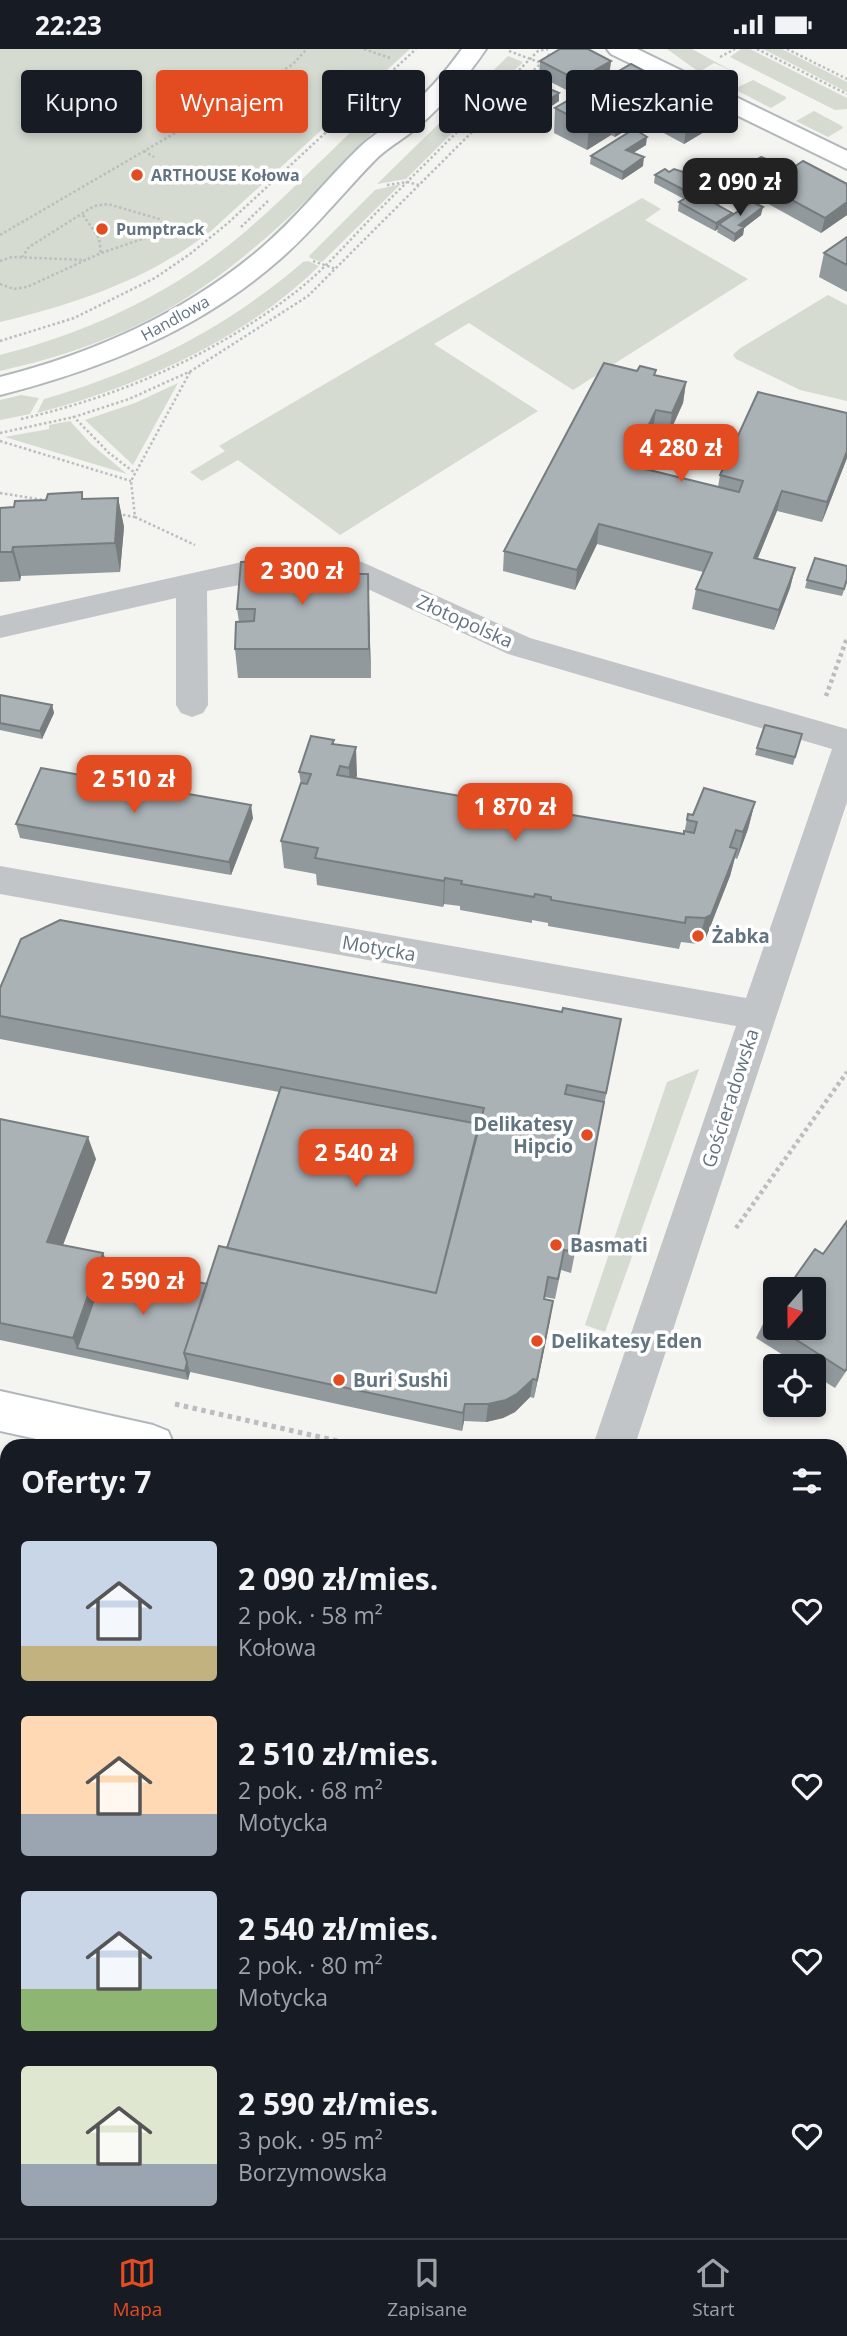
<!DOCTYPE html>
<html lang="pl">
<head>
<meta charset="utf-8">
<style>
  body { margin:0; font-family:"Open Sans",sans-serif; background:#20242c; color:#f1f3f6; height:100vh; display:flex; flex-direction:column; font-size:26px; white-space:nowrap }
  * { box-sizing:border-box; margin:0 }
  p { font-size:23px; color:#9ea1a6 }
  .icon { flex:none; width:38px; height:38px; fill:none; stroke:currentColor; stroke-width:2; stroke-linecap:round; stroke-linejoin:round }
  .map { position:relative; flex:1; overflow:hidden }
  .sheet { position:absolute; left:0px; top:1390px; width:847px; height:800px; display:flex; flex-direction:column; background:#171b24; border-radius:21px 21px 0 0; box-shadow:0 4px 10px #0003 }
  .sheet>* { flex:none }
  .hud { position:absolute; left:21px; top:21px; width:805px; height:63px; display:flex; gap:14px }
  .needle { width:46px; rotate:200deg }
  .tools { position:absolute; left:763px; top:1228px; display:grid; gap:14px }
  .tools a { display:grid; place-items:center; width:63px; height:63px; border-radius:7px; background:#171b24; box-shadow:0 4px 10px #0003; font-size:35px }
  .price { position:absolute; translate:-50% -60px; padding:0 16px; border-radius:14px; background:#e34b21; color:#fff; font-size:23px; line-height:46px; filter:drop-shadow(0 2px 4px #0008) }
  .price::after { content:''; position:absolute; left:50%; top:42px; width:21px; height:16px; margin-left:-10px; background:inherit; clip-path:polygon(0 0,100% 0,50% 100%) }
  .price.current { background:#222; color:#fff }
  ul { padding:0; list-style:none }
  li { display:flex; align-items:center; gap:21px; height:175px; padding:0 21px }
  li span { display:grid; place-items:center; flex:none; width:196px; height:140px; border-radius:7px; color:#555 }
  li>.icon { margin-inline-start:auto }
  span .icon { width:84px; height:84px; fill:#fffc; stroke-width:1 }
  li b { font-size:30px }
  h2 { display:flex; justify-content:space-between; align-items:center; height:84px; padding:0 21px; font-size:30px }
  .chip { padding:0 24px; border-radius:7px; background:#171b24; box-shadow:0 4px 10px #0003; font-size:24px; line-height:63px }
  .chip.current { background:#e34b21; color:#fff }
  .status { display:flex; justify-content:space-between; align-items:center; height:49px; padding:0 35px; background:#171b24; direction:ltr }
  .status svg { height:19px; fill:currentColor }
  .tabs { display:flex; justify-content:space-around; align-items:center; height:98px; border-top:2px solid #363941; background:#171b24; font-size:19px; color:#9ea1a6 }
  .tabs a { display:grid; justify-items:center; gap:4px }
  .tabs .current { color:#e34b21 }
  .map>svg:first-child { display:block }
  .green { fill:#d5dbd1 }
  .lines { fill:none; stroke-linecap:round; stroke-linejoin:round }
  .secondary-casing { stroke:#b1b7bb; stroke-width:4 }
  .path-far2 { stroke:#bbbdbf; stroke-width:2.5; stroke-dasharray:2.5 2.5; stroke-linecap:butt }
  .path-far1 { stroke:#bbbdbf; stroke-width:4.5; stroke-dasharray:3.5 3.5; stroke-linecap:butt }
  .path { stroke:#bbbdbf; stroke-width:5; stroke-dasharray:4.5 4.5; stroke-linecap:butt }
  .street { fill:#c1c5c8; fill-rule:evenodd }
  .secondary { fill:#fff; fill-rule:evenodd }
  .wall { fill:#92999d }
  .shaded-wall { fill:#777d7f }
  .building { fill:#aab2b6; stroke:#777d7f; stroke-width:2 }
  .poi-dot { fill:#e34b21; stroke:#fff; stroke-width:2.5 }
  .labels { text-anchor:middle; stroke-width:7; stroke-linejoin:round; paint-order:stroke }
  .far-poi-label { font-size:16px; font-weight:bold; fill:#637481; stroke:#fff; text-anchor:start }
  .far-street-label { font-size:16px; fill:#637481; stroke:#fff }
  .street-label { font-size:19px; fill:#637481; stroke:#fff }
  .poi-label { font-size:19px; font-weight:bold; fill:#637481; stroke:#fff; text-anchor:start }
</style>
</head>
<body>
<div class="status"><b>22:23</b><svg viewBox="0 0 49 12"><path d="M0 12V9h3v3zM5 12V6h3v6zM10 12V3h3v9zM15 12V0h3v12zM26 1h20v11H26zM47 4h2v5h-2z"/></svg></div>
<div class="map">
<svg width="847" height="2189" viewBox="0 0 847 2189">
  <rect width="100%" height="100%" fill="#f4f4f0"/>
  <path class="green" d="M0 0H410L211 182C149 230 76 255 0 273Z
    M667 0H692L732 22 714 14 699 23Z
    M741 0H750L847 49V60L835 61 730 8Z
    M763 0H782L847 33V43Z
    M508 7 523 13 406 130 377 135Z
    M753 31 786 48V50L771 59 734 40Z
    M373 62 389 66C315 145 231 235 127 281 87 299 44 312 0 322V306C90 283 173 244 245 183 289 145 330 102 373 62Z
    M814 62 842 77 843 79 828 88 796 72Z
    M401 135 322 213 310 209 309 207 375 141Z
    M642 149 661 160 645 171 748 230 573 341 469 274 434 295 538 362 340 486 238 411 202 432 190 423 225 402 219 397Z
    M308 212 319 217C244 291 137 338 37 364L44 350C143 321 225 280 303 213Z
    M828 246 847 256V352L800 341 736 310 733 306 739 300Z
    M178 334 133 416 85 371 135 354Z
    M21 346 39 349 30 365 0 371V351Z
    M70 372 91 395 127 425 5 388 49 380V376Z
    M699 1020 605 1283 585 1276 667 1033Z
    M840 1978 847 1981V2189H329L327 2182H840Z"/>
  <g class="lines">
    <g class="secondary-casing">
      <path id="secondary" d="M462 0H486C467 28 445 54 420 76 407 88 391 96 378 108 344 142 315 180 279 211 199 281 102 320 0 346V328C95 304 184 264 259 201 296 170 325 132 359 99 372 86 388 78 402 66 424 47 445 24 462 0Z
        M607 0H637L847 102V120L611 5Z
        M0 1342 153 1376 168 1382 174 1396H64L0 1382Z
        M840 1574 847 1577V1623L840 1620Z"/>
    </g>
    <path class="path-far2" d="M364 0 390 9
      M757 0 847 45
      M787 0 847 30
      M509 2 541 14
      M720 8 735 0
      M271 28 281 33
      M230 52 240 57
      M188 77 198 82
      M144 102 154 108
      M387 136 407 133 419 136
      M83 166 99 189 101 204
      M241 178 268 152
      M0 186 292 16 307 0
      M0 212 12 208 86 211
      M313 212 336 220
      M0 235 14 240 27 238 101 204 157 185 166 179 159 170 108 155 94 157 29 198 22 208
      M0 292 74 269 155 229 190 205 228 174 416 0
      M190 323 131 432 135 468 195 496
      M73 367 109 404 135 424
      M21 370C121 347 212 307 293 245 326 220 352 188 380 160 433 107 485 55 538 2L548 0
      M0 384 74 368 129 350 191 322 308 247 550 5H556
      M0 392 131 432
      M0 444 44 451
      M118 465 135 468"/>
    <path class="path-far1" d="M826 647 847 589
      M736 1179 847 1023"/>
    <path class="path" d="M175 1355 355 1396
      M840 1409 847 1408
      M840 1525 847 1528"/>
    <path class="street" d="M325 505 362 513 530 589 847 680V753L635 1396H593L736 977 0 845V817L746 949 832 700 508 605 344 529 289 527 207 542 208 656 203 664 192 668 181 664 176 656V549L0 589V567L251 511 289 506Z"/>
    <use href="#secondary" class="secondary"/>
  </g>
  <path class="wall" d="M540 12H611L609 27 576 46 539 27Z
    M663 32 660 56 633 72V77L615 88 611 86 587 101 554 84 555 59Z
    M559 44V52L544 62 537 59V50Z
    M652 62H716L714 77 684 95 651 77Z
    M646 96 633 104 643 117 622 131 590 115 591 107Z
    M791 120 847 135V166L821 184 763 152 758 156 741 146V142L734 138 736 123Z
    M655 126 702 129 722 126 721 134 701 147 732 166H761L744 179 743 186 734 193 717 183 718 180 715 182 678 162 679 153 684 150 654 134Z
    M847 188V243L819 228 824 204Z
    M655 326 686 333 683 354 669 385 653 381 636 417 718 438 720 426 847 409 822 473 777 462 758 509 795 519 790 539 774 581 692 560 696 540 703 523 597 495 575 541 503 522 504 502Z
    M82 443 83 450 118 449 124 478 120 523 21 527 20 532 0 533V459L14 458Z
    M368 525 371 629H238L235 600 239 573 237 560 316 528H330Z
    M807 531 847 532 842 547 805 539Z
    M0 646 52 656 54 664 42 690 0 681Z
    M802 685 793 716 755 706 757 699Z
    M334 691V695L357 726 356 730 684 785 688 765 693 766 755 753 748 780 737 810 735 809 730 827 705 891 698 895 681 893 679 900 548 877V874L532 871V874L460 861V857L444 855 443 858 317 836 316 825 284 819 281 792 301 735 299 723Z
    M253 769 231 826 20 789 16 775Z
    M0 939 562 963 621 970 571 1224 561 1221 555 1250 545 1248V1251L550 1271 534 1349 530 1348 515 1363 503 1369 486 1373 464 1372 462 1382 190 1323 188 1331 0 1291V1070L96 1110 63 1196 103 1204 107 1214 207 1235 227 1199 279 1043 0 990Z
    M775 1256V1279H814L847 1321 835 1339 814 1326V1318H802L756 1289 765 1271Z
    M0 1479 7 1481V1622L0 1620Z
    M840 1839 847 1843V1908L840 1904Z"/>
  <path class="shaded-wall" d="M611 12 609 27 576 46 577 31Z
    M663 32 660 56 633 72V77L615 88 617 63 632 51Z
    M559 44V52L544 62V54Z
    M614 62 611 86 587 101 589 77Z
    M716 62 714 77 684 95 686 80Z
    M647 88 646 96 625 109 626 101Z
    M644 108 643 117 622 131 623 123Z
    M722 126 721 134 693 151 695 143Z
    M766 137 763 152 758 156 761 140Z
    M720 150 719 158 714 154Z
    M847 153V166L821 184 825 169Z
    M763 158 761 166 744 179 743 186 734 193 735 185 739 176Z
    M732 164 731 172 719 175 718 180 715 182 716 174Z
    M686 333 683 354 669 385 672 364Z
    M656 361 653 381 627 436 629 416Z
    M847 402V409L822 473 827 453Z
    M782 442 777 462 750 528 754 509Z
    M118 449 124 478 120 523 115 494Z
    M599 475 597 495 575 541 577 521Z
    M13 498 21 527 20 532 12 503Z
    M795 519 790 539 774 581 779 561Z
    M368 525 369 554 371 629 369 600Z
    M52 656 54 664 42 690 40 682Z
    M356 698 357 726 350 746 349 719Z
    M755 753 748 780 737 810 743 783Z
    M251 756 253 769 231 826 229 813Z
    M737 800 730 827 705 891 698 895 705 869Z
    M445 829 444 855 443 858 444 832Z
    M88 1088 96 1110 56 1214 47 1193Z
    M103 1204 111 1225 77 1299 73 1289Z
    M553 1252 550 1271 534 1349 537 1331Z
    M187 1313 190 1323 188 1331 185 1322Z
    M533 1330 530 1348 515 1363 503 1369 486 1373 488 1355Z
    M465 1355 464 1372 462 1382 463 1364Z
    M194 2182H201L199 2189H193Z"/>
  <path class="building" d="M560 0H588L611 12 577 31 540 12Z
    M631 15 663 32 632 51 636 52 617 63 614 62 589 77 555 59Z
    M552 41 559 44 544 54 537 50Z
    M681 45 716 62 686 80 652 62Z
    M634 80 647 88 626 101 644 108 623 123 591 107Z
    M761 108 791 120 803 112 847 135V153L825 169 766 137 761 140 743 131 747 129 736 123Z
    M665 120 669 123 674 120 702 129 715 122 722 126 695 143 705 149 710 145 720 150 714 154 732 164 716 174 679 153 692 145 655 126Z
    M752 153 763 158 739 176 744 178 735 185 719 175Z
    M847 188V216L824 204Z
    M604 314 637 322 640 317 656 321 654 326 686 333 672 364 656 361 629 416 739 443 743 432 720 426 758 343 847 364V402L827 453 782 442 754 509 795 519 779 561 696 540 712 504 599 475 577 521 504 502Z
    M82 443V450L118 449 115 494 13 498 12 503H0V459L14 458 15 452 46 451 48 445Z
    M314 505V528H330V525H368L369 600H235L236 573 254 572 255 560H237L241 513 275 512 276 506Z
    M815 509 847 517V530L844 540 807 531Z
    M0 646 52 656 40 682 0 674Z
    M765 676 802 685 795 708 757 699Z
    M311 687 334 691 332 695 356 698 349 719 340 717 337 726 684 785V782L694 784 697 773 687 771 688 765 693 766 704 739 755 753 743 783 736 781 730 798 737 800 711 866 705 869 686 868 685 874 551 851V848L535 845 534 848 461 835 462 832 445 829 444 832 315 809 318 799 281 792 301 734 307 735 311 725 299 723Z
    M41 719 251 756 229 813 16 775Z
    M60 871 562 963 563 959 621 970 606 1044 567 1036 565 1045 604 1053 575 1203 564 1201 558 1230 548 1228 544 1250 553 1252 537 1331 533 1330 517 1345 506 1351 488 1355H465L463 1364 184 1304 219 1197 436 1244 484 1059 0 967V939L21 890Z
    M281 1038 479 1075 436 1244 227 1199Z
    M0 1070 88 1088 47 1193 103 1204 73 1289 0 1274Z
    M847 1172V1319L845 1322 778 1279H814V1241H786L815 1200 823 1205Z
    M107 1214 207 1235 184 1304 187 1313 185 1322 77 1299Z
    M775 1256V1278L765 1271Z
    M0 1479 7 1481V1612L0 1611Z
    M840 1839 847 1843V1902L840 1898Z
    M0 1982 7 1984V2182H194L193 2189H0Z"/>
  <g class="poi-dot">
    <circle cx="137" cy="126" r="7"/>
    <circle cx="102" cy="180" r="7"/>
    <circle cx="698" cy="887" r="7"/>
    <circle cx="587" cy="1086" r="7"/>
    <circle cx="556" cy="1196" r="7"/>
    <circle cx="537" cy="1292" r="7"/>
    <circle cx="339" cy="1331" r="7"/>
  </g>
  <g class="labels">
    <g class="far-poi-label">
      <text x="151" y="132">ARTHOUSE Kołowa</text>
      <text x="116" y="186">Pumptrack</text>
    </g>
    <g class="far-street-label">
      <text transform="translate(175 269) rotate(-29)" y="6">Handlowa</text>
    </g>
    <g class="street-label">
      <text transform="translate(465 572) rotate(24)" y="7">Złotopolska</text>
      <text transform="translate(379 899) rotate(10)" y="7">Motycka</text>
      <text transform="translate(730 1049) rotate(-72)" y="7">Gościeradowska</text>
    </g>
    <g class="poi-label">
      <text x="712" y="894">Żabka</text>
      <text x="573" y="1082" text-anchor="end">Delikatesy<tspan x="573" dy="22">Hipcio</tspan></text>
      <text x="570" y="1203">Basmati</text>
      <text x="551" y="1299">Delikatesy Eden</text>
      <text x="353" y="1338">Buri Sushi</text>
    </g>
  </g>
</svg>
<div class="tools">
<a><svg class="needle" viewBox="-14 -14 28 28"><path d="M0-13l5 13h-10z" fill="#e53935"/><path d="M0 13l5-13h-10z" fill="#9ea1a6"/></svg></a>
<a><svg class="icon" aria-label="locate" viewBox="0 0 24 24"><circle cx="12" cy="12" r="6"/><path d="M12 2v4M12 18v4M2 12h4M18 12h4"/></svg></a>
</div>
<b class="price current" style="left:740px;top:169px">2 090 zł</b>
<b class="price" style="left:681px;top:435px">4 280 zł</b>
<b class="price" style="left:302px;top:558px">2 300 zł</b>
<b class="price" style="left:134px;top:766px">2 510 zł</b>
<b class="price" style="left:515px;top:794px">1 870 zł</b>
<b class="price" style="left:356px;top:1140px">2 540 zł</b>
<b class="price" style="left:143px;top:1268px">2 590 zł</b>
<div class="hud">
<a class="chip">Kupno</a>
<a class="chip current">Wynajem</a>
<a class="chip">Filtry</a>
<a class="chip">Nowe</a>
<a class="chip">Mieszkanie</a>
</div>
<section class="sheet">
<h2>Oferty: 7<svg class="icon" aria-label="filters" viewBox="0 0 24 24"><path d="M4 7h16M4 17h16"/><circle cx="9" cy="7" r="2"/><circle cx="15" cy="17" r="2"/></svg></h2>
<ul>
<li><span style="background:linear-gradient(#c9d6e8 75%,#c2b280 0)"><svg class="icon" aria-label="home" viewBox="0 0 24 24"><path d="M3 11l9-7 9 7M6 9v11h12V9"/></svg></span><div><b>2 090 zł/mies.</b><p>2 pok. · 58 m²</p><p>Kołowa</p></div><svg class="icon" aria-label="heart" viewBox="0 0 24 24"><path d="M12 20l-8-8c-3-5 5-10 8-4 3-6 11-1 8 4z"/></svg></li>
<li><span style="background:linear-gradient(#ffd9b3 70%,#9aa5b1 0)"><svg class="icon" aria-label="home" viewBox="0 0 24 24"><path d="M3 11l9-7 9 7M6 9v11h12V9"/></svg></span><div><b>2 510 zł/mies.</b><p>2 pok. · 68 m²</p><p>Motycka</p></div><svg class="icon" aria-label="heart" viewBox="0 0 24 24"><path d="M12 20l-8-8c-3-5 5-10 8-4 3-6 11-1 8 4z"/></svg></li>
<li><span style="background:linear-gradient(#c9d6e8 70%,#8fb573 0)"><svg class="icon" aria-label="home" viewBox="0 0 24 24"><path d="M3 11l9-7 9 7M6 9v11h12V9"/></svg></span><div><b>2 540 zł/mies.</b><p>2 pok. · 80 m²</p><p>Motycka</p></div><svg class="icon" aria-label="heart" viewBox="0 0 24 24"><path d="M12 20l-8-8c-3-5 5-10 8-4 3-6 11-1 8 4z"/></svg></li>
<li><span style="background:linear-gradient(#dfe7d0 70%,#9aa5b1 0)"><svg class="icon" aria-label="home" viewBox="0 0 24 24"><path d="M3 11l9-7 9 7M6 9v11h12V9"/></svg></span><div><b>2 590 zł/mies.</b><p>3 pok. · 95 m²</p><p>Borzymowska</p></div><svg class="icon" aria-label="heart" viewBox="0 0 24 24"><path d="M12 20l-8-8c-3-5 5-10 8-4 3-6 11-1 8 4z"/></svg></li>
</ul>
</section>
</div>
<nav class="tabs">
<a class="current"><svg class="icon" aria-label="map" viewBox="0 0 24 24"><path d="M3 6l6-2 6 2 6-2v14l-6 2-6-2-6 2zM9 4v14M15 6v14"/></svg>Mapa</a>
<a><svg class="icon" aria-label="saved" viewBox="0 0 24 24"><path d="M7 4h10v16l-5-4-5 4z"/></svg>Zapisane</a>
<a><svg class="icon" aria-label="home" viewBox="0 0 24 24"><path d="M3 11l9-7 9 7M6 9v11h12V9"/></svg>Start</a>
</nav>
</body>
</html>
